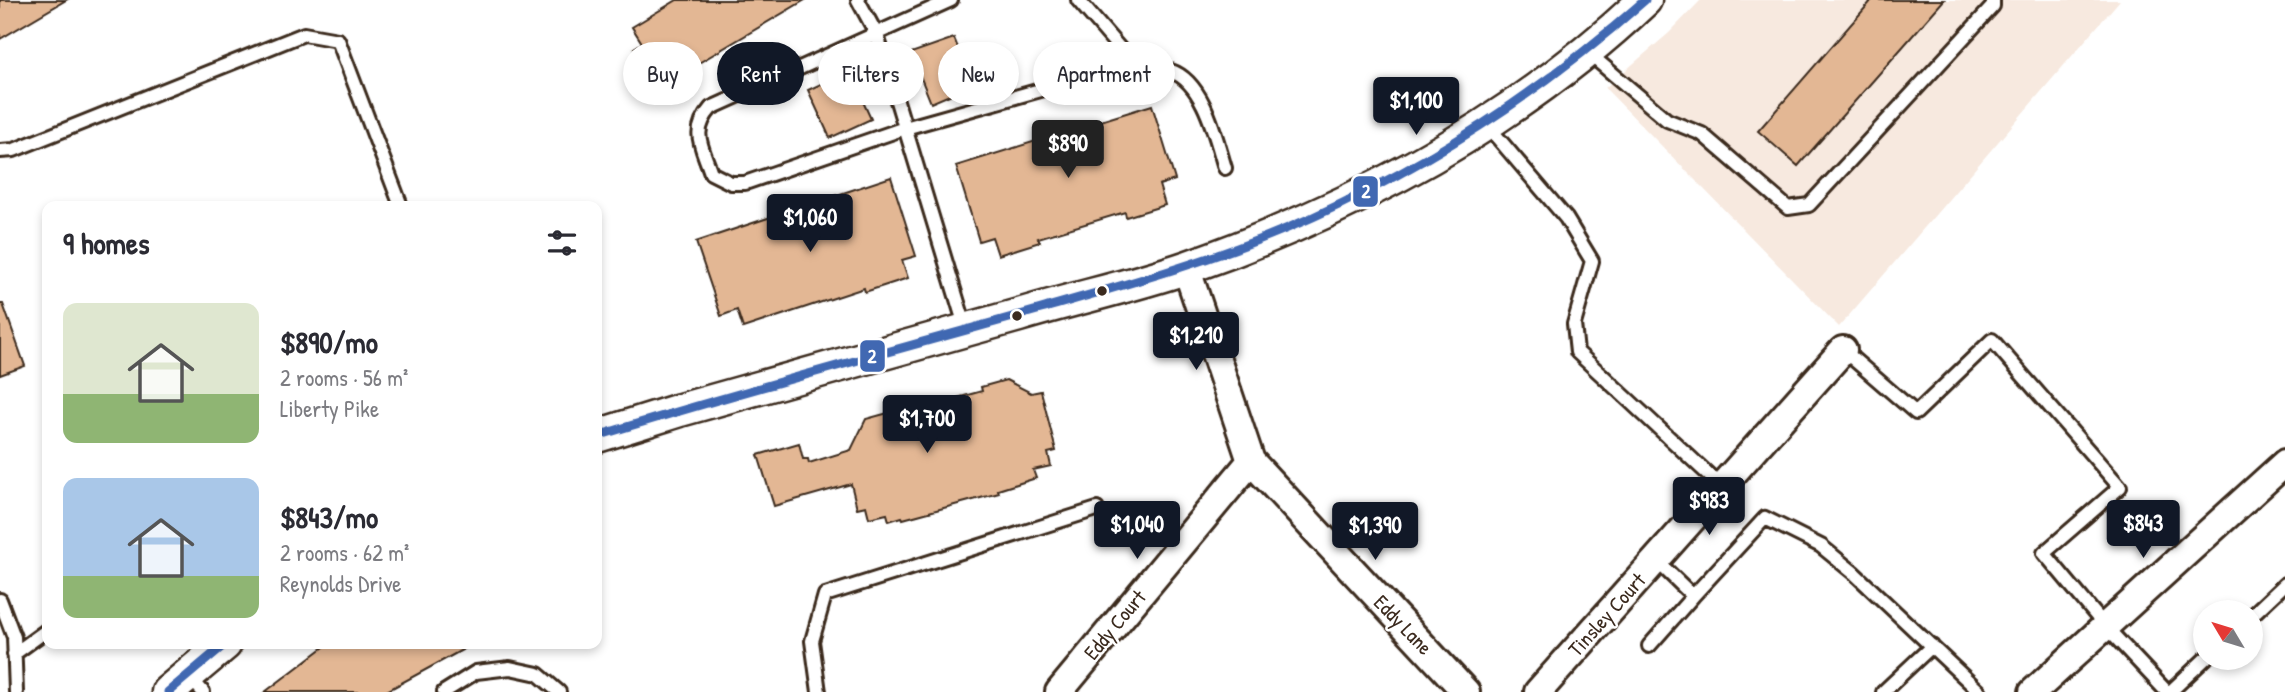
<!DOCTYPE html>
<html lang="en">
<head>
<meta charset="utf-8">
<style>
  body { margin:0; font-family:"Patrick Hand",sans-serif; background:#f7f7f7; color:#2b2b33; height:100vh; display:flex; flex-direction:column; font-size:26px; white-space:nowrap }
  * { box-sizing:border-box; margin:0 }
  p { font-size:23px; color:#7c7c81 }
  .icon { flex:none; width:38px; height:38px; fill:none; stroke:currentColor; stroke-width:2; stroke-linecap:round; stroke-linejoin:round }
  .map { position:relative; flex:1; overflow:hidden }
  .details { position:absolute; left:42px; top:201px; width:560px; height:448px; display:flex; flex-direction:column; background:#fff; border-radius:14px; box-shadow:0 4px 10px #0003 }
  .details>* { flex:none }
  .top-card { position:absolute; left:623px; top:42px; width:665px; height:63px; display:flex; gap:14px }
  .needle { width:46px; rotate:308deg }
  .fabs { position:absolute; left:2193px; top:600px; display:grid; gap:14px }
  .fabs a { display:grid; place-items:center; width:70px; height:70px; border-radius:50%; background:#fff; box-shadow:0 4px 10px #0003; font-size:35px }
  .price { position:absolute; translate:-50% -60px; padding:0 16px; border-radius:7px; background:#111827; color:#fff; font-size:23px; line-height:46px; filter:drop-shadow(0 2px 4px #0008) }
  .price::after { content:''; position:absolute; left:50%; top:42px; width:21px; height:16px; margin-left:-10px; background:inherit; clip-path:polygon(0 0,100% 0,50% 100%) }
  .price.active { background:#222; color:#fff }
  ul { padding:0; list-style:none }
  li { display:flex; align-items:center; gap:21px; height:175px; padding:0 21px }
  li span { display:grid; place-items:center; flex:none; width:196px; height:140px; border-radius:14px; color:#555 }
  li>.icon { margin-inline-start:auto }
  span .icon { width:84px; height:84px; fill:#fffc; stroke-width:1 }
  li b { font-size:30px }
  h2 { display:flex; justify-content:space-between; align-items:center; height:84px; padding:0 21px; font-size:30px }
  .tag { padding:0 24px; border-radius:32px; background:#fff; box-shadow:0 4px 10px #0003; font-size:24px; line-height:63px }
  .tag.active { background:#111827; color:#fff }
  .map>svg:first-child { display:block }
  .built { fill:#f7e9df }
  .building { fill:#e3b794; stroke:#3b2a1e; stroke-width:2 }
  .lines { fill:none; stroke-linecap:round; stroke-linejoin:round }
  .service-casing { stroke:#3b2a1e; stroke-width:18 }
  .minor-casing { stroke:#3b2a1e; stroke-width:32 }
  .tertiary-casing { stroke:#3b2a1e; stroke-width:37 }
  .service { stroke:#fff; stroke-width:12 }
  .minor { stroke:#fff; stroke-width:26 }
  .tertiary { stroke:#fff; stroke-width:32 }
  .bus-1-casing { stroke:#fff; stroke-width:14 }
  .bus-1 { stroke:#4168b2; stroke-width:9 }
  .bus-dot { fill:#3b2a1e; stroke:#fff; stroke-width:2.5 }
  .labels { text-anchor:middle; stroke-width:5; stroke-linejoin:round; paint-order:stroke }
  .street-label { font-size:21px; fill:#3b2a1e; stroke:#fff }
  .line-badge { stroke:#fff; stroke-width:2.5 }
  .badge-label { font-size:19px; text-anchor:middle; font-weight:bold; fill:#fff }
</style>
</head>
<body>
<div class="map">
<svg width="2285" height="692" viewBox="0 0 2285 692">
  <rect width="100%" height="100%" fill="#fff"/>
  <filter id="ink" filterUnits="userSpaceOnUse"><feTurbulence type="fractalNoise" baseFrequency=".0143" numOctaves="2"/><feDisplacementMap in="SourceGraphic" scale="14" xChannelSelector="R" yChannelSelector="G"/><feConvolveMatrix kernelMatrix="1 2 1 2 8 2 1 2 1" color-interpolation-filters="sRGB"/></filter>
  <g filter="url(#ink)">
    <path class="built" d="M1701 0H2120L1839 327 1605 88 1669 33Z"/>
    <path class="building" d="M0 0H66L0 39Z
      M677 0H805L675 77 668 66 651 76 634 48 642 43 632 27Z
      M1872 0H1944L1798 166 1758 131Z
      M954 38 973 85 931 103 911 53Z
      M849 71 871 119 830 138 808 90Z
      M1152 105 1175 180 1159 185 1165 205 1126 217 1125 212 1038 238 1040 242 998 255 992 237 979 241 956 166Z
      M891 177 916 256 902 260 908 278 865 292 864 288 743 328 737 310 721 316 696 242Z
      M0 304H3L25 366 0 375Z
      M1006 380 1031 393 1041 391 1056 451 1048 453 1051 466 1033 470 1036 478 998 490 999 493 903 519 902 517 889 521 887 514 869 518 866 506 857 508 851 484 774 506 758 455 799 443 803 459H808L809 463 851 450 866 419 888 413 889 417 982 391 981 387Z
      M328 644H473L385 692H265Z"/>
    <g class="lines">
      <g class="service-casing">
        <path id="service" d="M858 0 877 35 966 329
          M951 0 711 108C690 132 702 146 711 173L731 183H745L905 128 1133 64
          M1078 0 1133 64C1145 66 1160 67 1171 71 1204 82 1216 139 1225 168
          M1586 51 1667 120 1702 134 1788 208 1809 205 1993 6V0
          M1486 124 1566 218 1592 261 1574 324 1577 352 1722 487
          M0 151 14 150 304 34 338 40 401 206
          M1843 350 1916 413 1992 340 2120 487 2044 553 2105 626 2167 692
          M1656 560 1693 596 1765 518 1821 546 1854 573 1980 692
          M0 600 14 637 16 692
          M2250 617 2285 584
          M1649 646 1693 596
          M14 654 47 630
          M188 675 203 692
          M444 692 476 672 510 668 538 674 559 692
          M819 692 812 641 825 595 1097 509
          M1883 692 1932 646
          M2170 692 2206 658"/>
      </g>
      <g class="minor-casing">
        <path id="minor" d="M1186 267 1251 461 1466 692
          M1059 692 1251 461
          M1538 692 1843 350
          M2033 692 2285 463"/>
      </g>
      <g class="tertiary-casing">
        <path id="tertiary" d="M597 436 680 410C793 378 906 347 1019 315 1075 298 1133 286 1188 267 1356 208 1515 123 1645 0
          M168 692 225 644"/>
      </g>
      <use href="#service" class="service"/>
      <use href="#minor" class="minor"/>
      <use href="#tertiary" class="tertiary"/>
      <g class="bus-1-casing">
        <path id="bus-1" d="M597 436C744 390 893 351 1041 309 1134 282 1225 257 1313 217 1436 161 1545 89 1645 0
          M168 692 225 644"/>
      </g>
      <use href="#bus-1" class="bus-1"/>
    </g>
  </g>
  <g class="bus-dot">
    <circle cx="1102" cy="291" r="6"/>
    <circle cx="1017" cy="316" r="6"/>
  </g>
  <g class="labels">
    <g class="street-label">
      <text transform="translate(1607 615) rotate(-48)" y="7">Tinsley Court</text>
      <text transform="translate(1115 625) rotate(-50)" y="7">Eddy Court</text>
      <text transform="translate(1403 625) rotate(46)" y="7">Eddy Lane</text>
    </g>
  </g>
  <g class="line-badge">
    <rect x="1352" y="175" width="27" height="33" rx="7" fill="#4168b2"/>
    <rect x="859" y="339" width="27" height="34" rx="7" fill="#4168b2"/>
  </g>
  <g class="badge-label">
    <text x="1366" y="198">2</text>
    <text x="872" y="363">2</text>
  </g>
</svg>
<div class="fabs">
<a><svg class="needle" viewBox="-14 -14 28 28"><path d="M0-13l5 13h-10z" fill="#e53935"/><path d="M0 13l5-13h-10z" fill="#7c7c81"/></svg></a>
</div>
<b class="price" style="left:1416px;top:137px">$1,100</b>
<b class="price active" style="left:1068px;top:180px">$890</b>
<b class="price" style="left:810px;top:254px">$1,060</b>
<b class="price" style="left:1196px;top:372px">$1,210</b>
<b class="price" style="left:927px;top:455px">$1,700</b>
<b class="price" style="left:1709px;top:537px">$983</b>
<b class="price" style="left:2143px;top:560px">$843</b>
<b class="price" style="left:1137px;top:561px">$1,040</b>
<b class="price" style="left:1375px;top:562px">$1,390</b>
<div class="top-card">
<a class="tag">Buy</a>
<a class="tag active">Rent</a>
<a class="tag">Filters</a>
<a class="tag">New</a>
<a class="tag">Apartment</a>
</div>
<section class="details">
<h2>9 homes<svg class="icon" aria-label="filters" viewBox="0 0 24 24"><path d="M4 7h16M4 17h16"/><circle cx="9" cy="7" r="2"/><circle cx="15" cy="17" r="2"/></svg></h2>
<ul>
<li><span style="background:linear-gradient(#dfe7d0 65%,#8fb573 0)"><svg class="icon" aria-label="home" viewBox="0 0 24 24"><path d="M3 11l9-7 9 7M6 9v11h12V9"/></svg></span><div><b>$890/mo</b><p>2 rooms · 56 m²</p><p>Liberty Pike</p></div></li>
<li><span style="background:linear-gradient(#a9c7e8 70%,#8fb573 0)"><svg class="icon" aria-label="home" viewBox="0 0 24 24"><path d="M3 11l9-7 9 7M6 9v11h12V9"/></svg></span><div><b>$843/mo</b><p>2 rooms · 62 m²</p><p>Reynolds Drive</p></div></li>
</ul>
</section>
</div>
</body>
</html>
